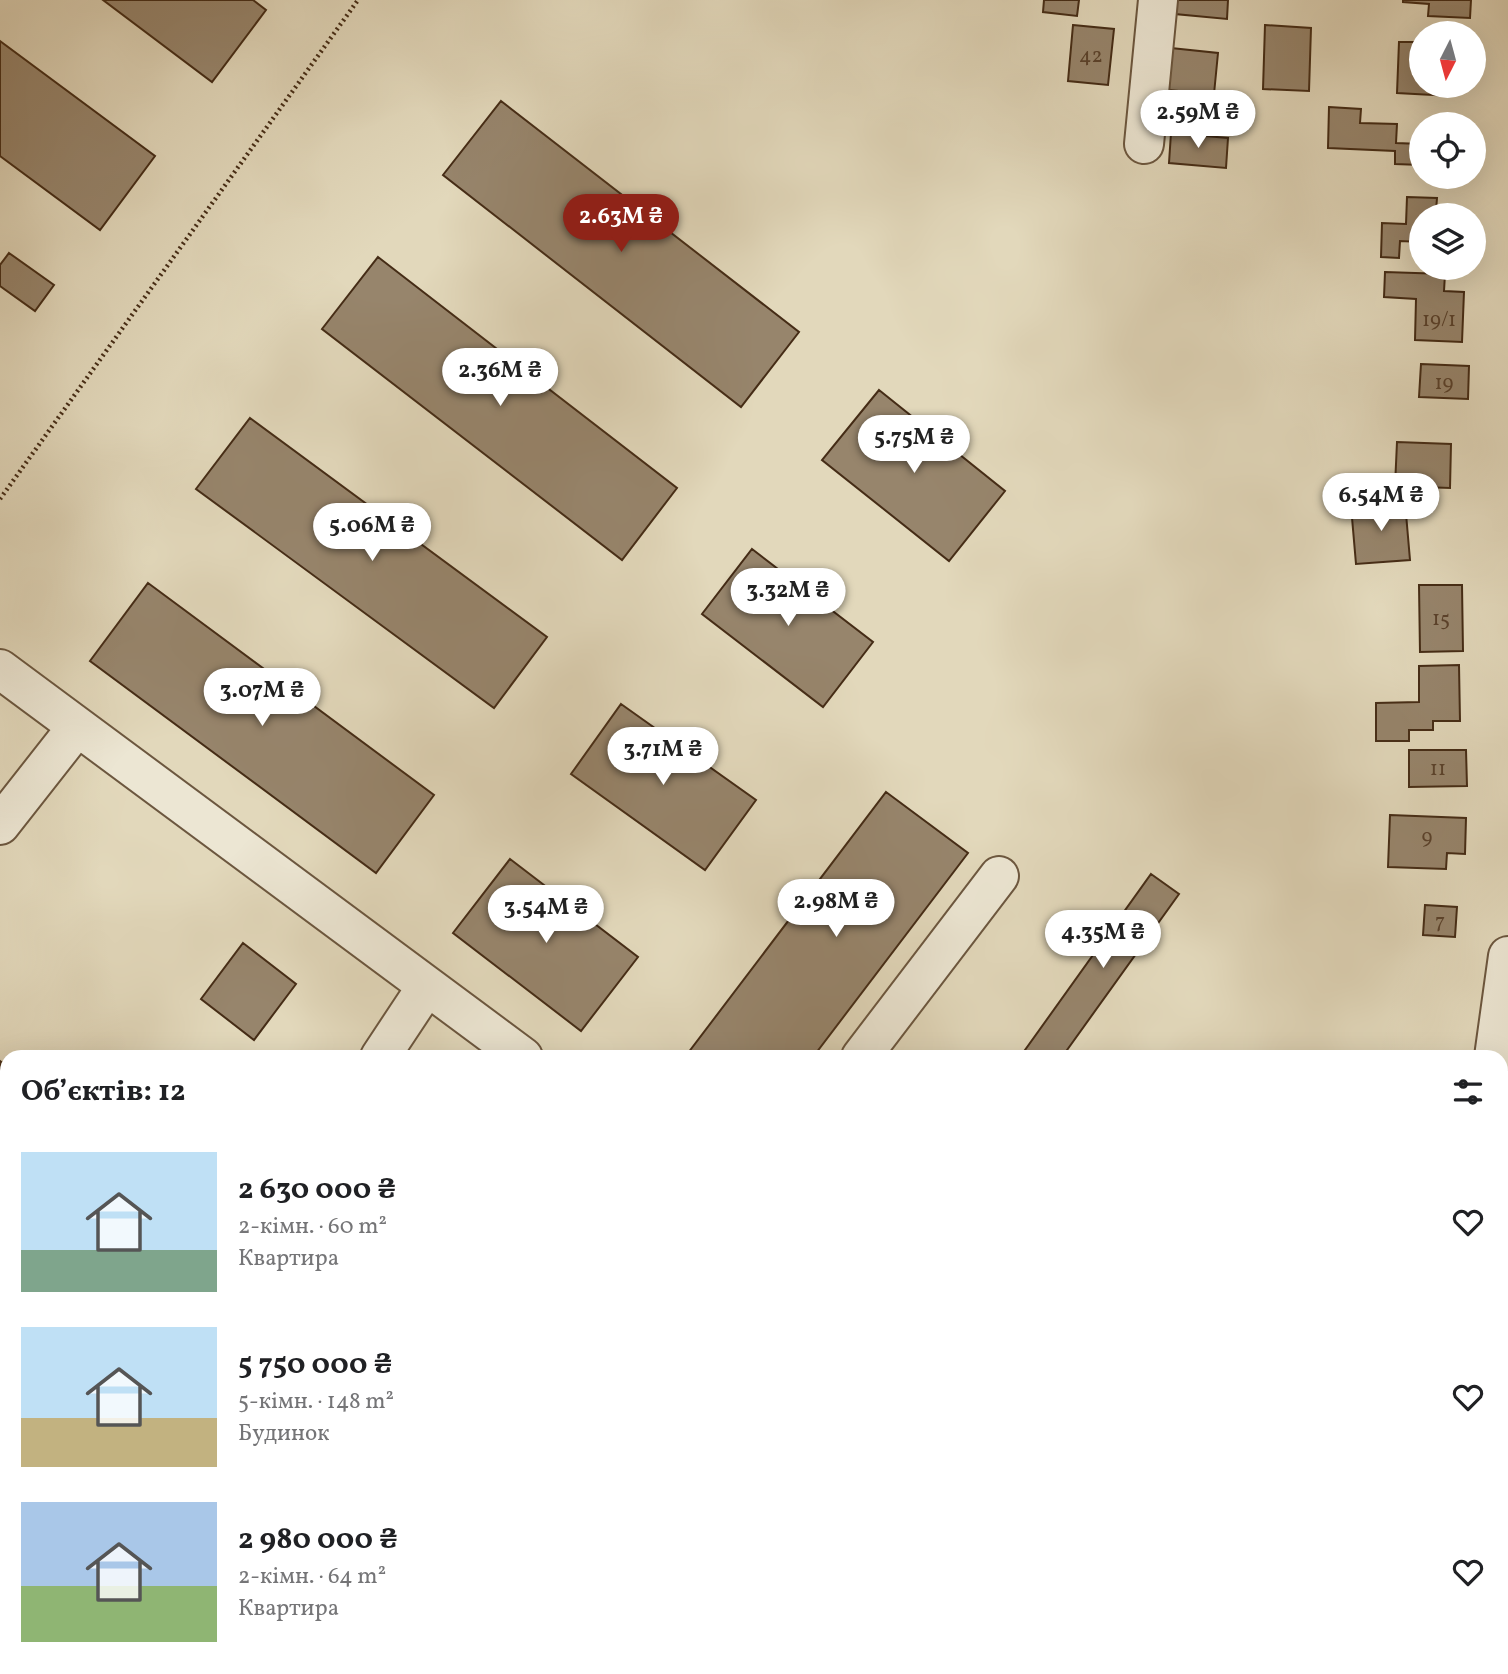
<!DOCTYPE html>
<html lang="uk">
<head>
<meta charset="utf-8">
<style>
  body { margin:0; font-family:Vollkorn,serif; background:#f2f2f2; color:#202124; height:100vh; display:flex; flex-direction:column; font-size:26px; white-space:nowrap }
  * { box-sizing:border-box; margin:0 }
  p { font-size:23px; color:#757577 }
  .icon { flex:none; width:38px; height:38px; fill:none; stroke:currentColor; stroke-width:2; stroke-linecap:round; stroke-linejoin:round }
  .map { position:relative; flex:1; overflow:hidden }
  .drawer { position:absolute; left:0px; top:1050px; width:1508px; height:625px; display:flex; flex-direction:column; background:#fff; border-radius:21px 21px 0 0; box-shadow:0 7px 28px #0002 }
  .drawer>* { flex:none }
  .needle { width:46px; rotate:186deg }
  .fabs { position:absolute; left:1409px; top:21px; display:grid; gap:14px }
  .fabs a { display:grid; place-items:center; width:77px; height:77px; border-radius:50%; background:#fff; box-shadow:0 7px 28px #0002; font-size:35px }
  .price { position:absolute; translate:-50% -60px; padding:0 16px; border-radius:24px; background:#fff; color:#222; font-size:23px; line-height:46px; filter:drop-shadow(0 2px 4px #0008) }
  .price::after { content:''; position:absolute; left:50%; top:42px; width:21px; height:16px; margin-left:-10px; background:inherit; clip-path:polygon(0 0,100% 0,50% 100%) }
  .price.active { background:#8f2418; color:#fff }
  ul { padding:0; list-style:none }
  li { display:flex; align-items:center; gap:21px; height:175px; padding:0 21px }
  li span { display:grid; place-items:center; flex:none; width:196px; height:140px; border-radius:0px; color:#555 }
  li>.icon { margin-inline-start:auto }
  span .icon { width:84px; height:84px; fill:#fffc; stroke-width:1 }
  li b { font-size:30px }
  h2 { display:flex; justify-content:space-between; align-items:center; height:84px; padding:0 21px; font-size:30px }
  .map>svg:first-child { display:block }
  .building { fill:#97856c; stroke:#452c16; stroke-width:2 }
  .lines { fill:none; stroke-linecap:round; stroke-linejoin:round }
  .minor-casing { stroke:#6c573f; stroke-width:42 }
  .path { stroke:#452c16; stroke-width:4.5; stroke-dasharray:2 3.5; stroke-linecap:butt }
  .minor { stroke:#ece6d3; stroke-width:38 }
  .labels { text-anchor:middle; stroke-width:5; stroke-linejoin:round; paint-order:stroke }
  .number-label { font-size:21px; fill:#5a422c }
</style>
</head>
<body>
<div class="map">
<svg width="1508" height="1674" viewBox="0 0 1508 1674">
  <rect width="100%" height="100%" fill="#e2d8bb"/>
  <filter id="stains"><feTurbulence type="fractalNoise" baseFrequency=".00286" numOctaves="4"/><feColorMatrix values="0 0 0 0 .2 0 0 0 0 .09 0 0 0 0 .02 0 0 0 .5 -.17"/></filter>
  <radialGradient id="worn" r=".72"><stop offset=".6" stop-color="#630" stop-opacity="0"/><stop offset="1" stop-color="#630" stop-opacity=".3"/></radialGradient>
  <path class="building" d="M103 0H253L266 10 212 82Z
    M1044 0H1079L1077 16 1043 12Z
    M1176 0H1228L1227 19 1175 14Z
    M1403 0H1471L1470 18 1428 16 1429 4 1403 2Z
    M1073 25 1114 29 1108 85 1068 81Z
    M1265 25 1311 28 1309 91 1263 89Z
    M0 41 155 156 100 230 0 156Z
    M1399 42H1421V86H1451V96L1397 93Z
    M1171 48 1218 53 1214 94 1167 90Z
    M501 101 799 332 741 407 443 175Z
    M1329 107 1361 109 1360 123 1397 124 1396 143 1421 144V165L1395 164V151L1328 148Z
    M1171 133 1228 138 1226 168 1169 163Z
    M1407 197 1437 198 1436 211 1449 212V215H1421V242L1400 241 1399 258 1381 257 1382 223 1406 224Z
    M9 253 54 285 35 311 0 286V265Z
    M378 257 677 488 622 560 322 329Z
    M1385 272 1445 274 1444 291 1464 292 1462 342 1415 340 1416 299 1384 297Z
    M1421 364 1469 366 1468 399 1419 397Z
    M879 390 1005 491 949 561 822 460Z
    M250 418 547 637 494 708 196 489Z
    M1397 442 1451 444 1450 488 1395 486Z
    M1405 502 1410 560 1356 564 1351 506Z
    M752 549 873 642 823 707 702 614Z
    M148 583 434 795 376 873 90 661Z
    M1419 585H1462L1463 651 1420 652Z
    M1459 665 1460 721H1433V730H1409V741H1376V703L1419 702V666Z
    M621 704 756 800 705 870 571 774Z
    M1409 750H1466L1467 786 1409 787Z
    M886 792 968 853 813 1057H685Z
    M1390 815 1466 818 1465 854 1447 853 1446 869 1388 867Z
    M510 859 638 957 581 1031 453 933Z
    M1151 874 1179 894 1062 1057H1020Z
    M1425 905 1457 907 1455 937 1423 935Z
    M243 943 296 984 254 1040 201 999Z
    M0 1061 7 1066V1140L0 1135Z
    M1508 1286V1346L1502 1344V1308Z
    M1508 1432 1505 1448 1508 1449V1501L1502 1499V1439Z
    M1508 1628V1654L1502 1649V1638Z
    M499 1668H639L646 1674H505Z
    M686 1668H718L713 1674H694Z
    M824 1668H903L899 1674H819Z
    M1113 1668H1148L1144 1674H1108Z
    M1180 1668H1217L1227 1674H1176Z
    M1429 1668H1465L1461 1674H1438Z"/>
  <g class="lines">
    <g class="minor-casing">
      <path id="minor" d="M1144 144 1158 0
        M0 669 523 1057
        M0 825 77 727
        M380 1057 427 986
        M861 1057 999 876
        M1494 1057 1508 956
        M0 1387 7 1393
        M1502 1532 1508 1533
        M0 1622 7 1614
        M981 1674 985 1668"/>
    </g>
    <path class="path" d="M0 499 358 0"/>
    <use href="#minor" class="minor"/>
  </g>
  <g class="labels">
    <g class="number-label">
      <text x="1091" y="62">42</text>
      <text x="1439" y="326">19/1</text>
      <text x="1444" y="389">19</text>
      <text x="1441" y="625">15</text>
      <text x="1438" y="775">11</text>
      <text x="1427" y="843">9</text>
      <text x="1440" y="928">7</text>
    </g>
  </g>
  <rect width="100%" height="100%" filter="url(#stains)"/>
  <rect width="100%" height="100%" fill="url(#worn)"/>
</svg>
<div class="fabs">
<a><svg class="needle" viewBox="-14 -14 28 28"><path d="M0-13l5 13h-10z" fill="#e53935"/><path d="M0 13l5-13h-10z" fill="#757577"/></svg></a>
<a><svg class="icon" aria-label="locate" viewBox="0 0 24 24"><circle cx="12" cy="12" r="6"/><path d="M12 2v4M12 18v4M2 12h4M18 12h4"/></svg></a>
<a><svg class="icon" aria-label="layers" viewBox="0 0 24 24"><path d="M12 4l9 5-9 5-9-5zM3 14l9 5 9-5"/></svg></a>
</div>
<b class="price" style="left:1198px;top:150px">2.59M ₴</b>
<b class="price active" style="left:621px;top:254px">2.63M ₴</b>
<b class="price" style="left:500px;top:408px">2.36M ₴</b>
<b class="price" style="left:914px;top:475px">5.75M ₴</b>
<b class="price" style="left:1381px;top:533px">6.54M ₴</b>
<b class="price" style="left:372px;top:563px">5.06M ₴</b>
<b class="price" style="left:788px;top:628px">3.32M ₴</b>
<b class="price" style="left:262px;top:728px">3.07M ₴</b>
<b class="price" style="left:663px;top:787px">3.71M ₴</b>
<b class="price" style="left:836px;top:939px">2.98M ₴</b>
<b class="price" style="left:546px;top:945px">3.54M ₴</b>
<b class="price" style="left:1103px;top:970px">4.35M ₴</b>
<section class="drawer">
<h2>Об’єктів: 12<svg class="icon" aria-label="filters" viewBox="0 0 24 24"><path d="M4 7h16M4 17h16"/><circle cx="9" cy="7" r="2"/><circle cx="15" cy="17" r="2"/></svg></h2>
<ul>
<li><span style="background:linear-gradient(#bfe0f5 70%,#7fa58c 0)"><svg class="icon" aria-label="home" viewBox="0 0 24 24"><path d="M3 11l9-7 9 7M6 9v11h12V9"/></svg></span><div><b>2 630 000 ₴</b><p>2-кімн. · 60 m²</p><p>Квартира</p></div><svg class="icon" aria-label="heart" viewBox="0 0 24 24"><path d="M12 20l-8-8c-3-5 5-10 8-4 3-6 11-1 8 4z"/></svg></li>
<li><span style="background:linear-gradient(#bfe0f5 65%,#c2b280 0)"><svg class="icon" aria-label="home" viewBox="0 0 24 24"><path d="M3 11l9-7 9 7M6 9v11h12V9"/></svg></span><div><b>5 750 000 ₴</b><p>5-кімн. · 148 m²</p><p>Будинок</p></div><svg class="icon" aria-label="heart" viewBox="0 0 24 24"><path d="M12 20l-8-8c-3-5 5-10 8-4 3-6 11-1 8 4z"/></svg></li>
<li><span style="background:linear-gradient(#a9c7e8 60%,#8fb573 0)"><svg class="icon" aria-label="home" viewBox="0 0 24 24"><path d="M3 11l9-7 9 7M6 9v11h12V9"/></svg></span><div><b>2 980 000 ₴</b><p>2-кімн. · 64 m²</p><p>Квартира</p></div><svg class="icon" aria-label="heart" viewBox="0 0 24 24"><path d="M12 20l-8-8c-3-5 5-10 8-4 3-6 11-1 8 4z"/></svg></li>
</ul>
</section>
</div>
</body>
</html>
